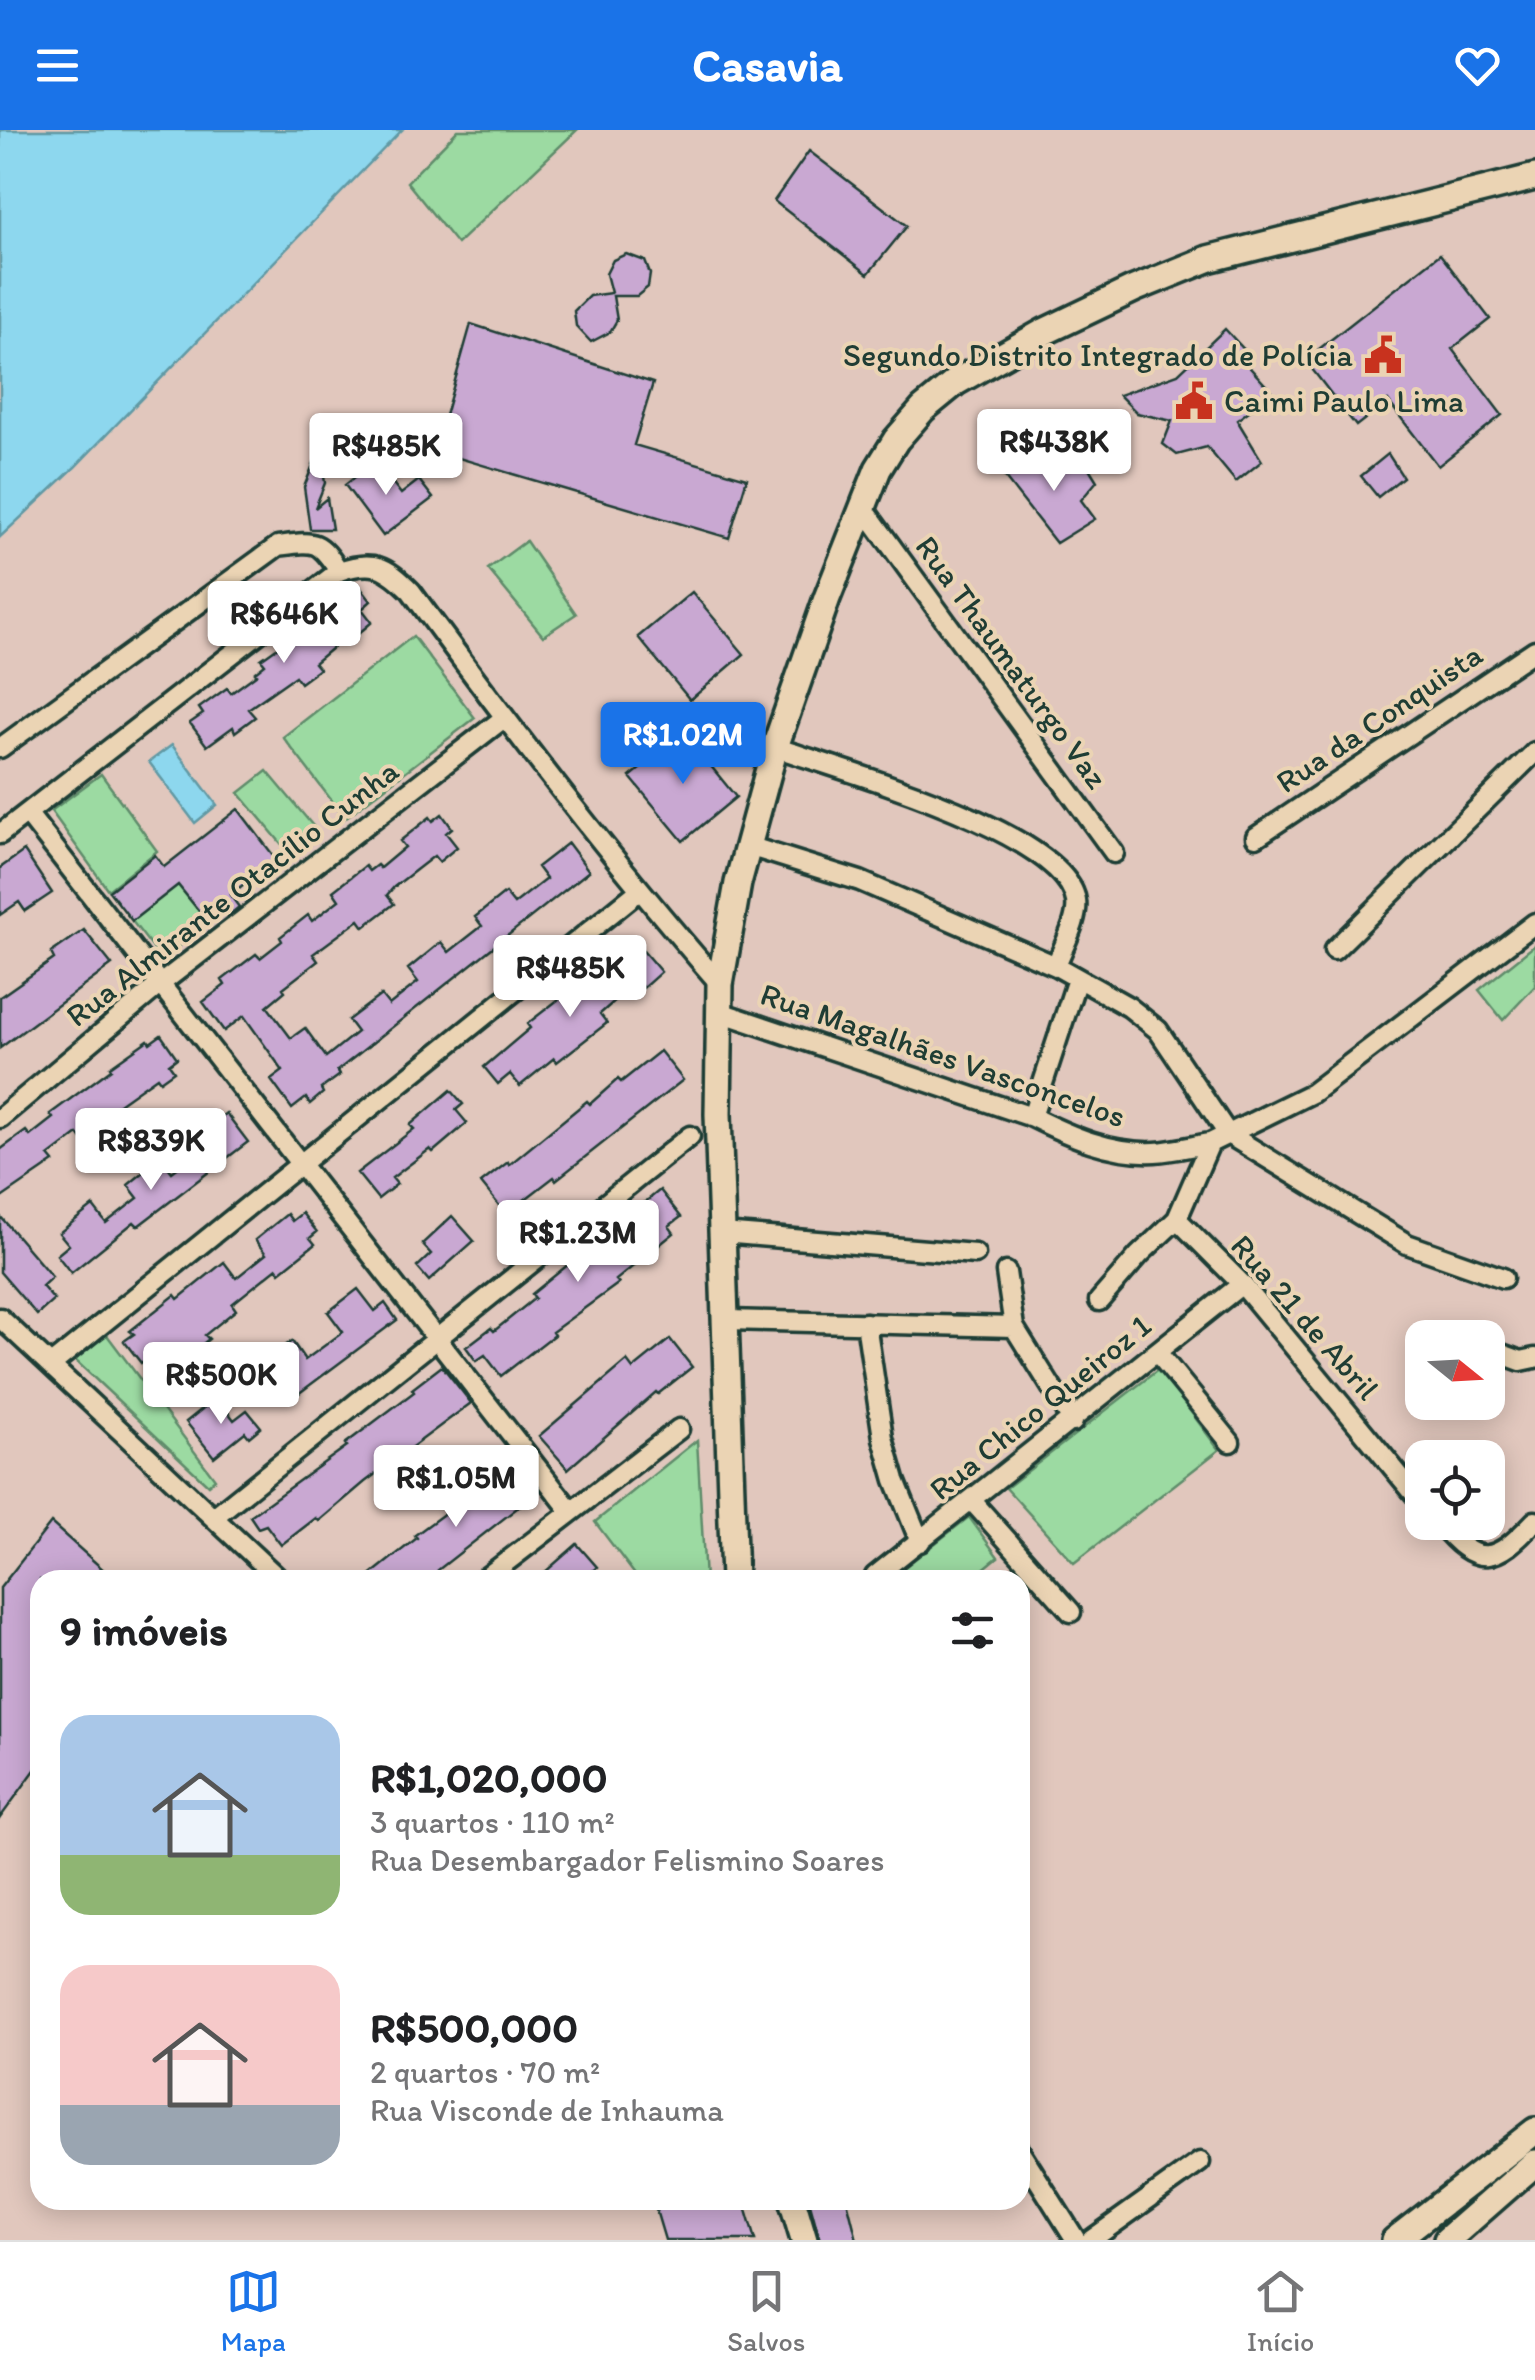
<!DOCTYPE html>
<html lang="pt">
<head>
<meta charset="utf-8">
<style>
  body { margin:0; font-family:Itim,sans-serif; background:#f2f2f2; color:#202124; height:100vh; display:flex; flex-direction:column; font-size:38px; white-space:nowrap }
  * { box-sizing:border-box; margin:0 }
  p { font-size:32px; color:#757577 }
  .icon { flex:none; width:55px; height:55px; fill:none; stroke:currentColor; stroke-width:2; stroke-linecap:round; stroke-linejoin:round }
  .map { position:relative; flex:1; overflow:hidden }
  .sheet { position:absolute; left:30px; top:1440px; width:1000px; height:640px; display:flex; flex-direction:column; background:#fff; border-radius:30px; box-shadow:0 5px 25px #0003 }
  .sheet>* { flex:none }
  .needle { width:65px; rotate:108deg }
  .fabs { position:absolute; left:1405px; top:1190px; display:grid; gap:20px }
  .fabs a { display:grid; place-items:center; width:100px; height:100px; border-radius:20px; background:#fff; box-shadow:0 5px 25px #0003; font-size:50px }
  .price { position:absolute; translate:-50% -85px; padding:0 22px; border-radius:10px; background:#fff; color:#222; font-size:32px; line-height:65px; filter:drop-shadow(0 2px 5px #0008) }
  .price::after { content:''; position:absolute; left:50%; top:60px; width:30px; height:22px; margin-left:-15px; background:inherit; clip-path:polygon(0 0,100% 0,50% 100%) }
  .price.current { background:#1a73e8; color:#fff }
  ul { padding:0; list-style:none }
  li { display:flex; align-items:center; gap:30px; height:250px; padding:0 30px }
  li span { display:grid; place-items:center; flex:none; width:280px; height:200px; border-radius:30px; color:#555 }
  li>.icon { margin-inline-start:auto }
  span .icon { width:120px; height:120px; fill:#fffc; stroke-width:1 }
  li b { font-size:42px }
  h2 { display:flex; justify-content:space-between; align-items:center; height:120px; padding:0 30px; font-size:42px }
  header { display:flex; justify-content:space-between; align-items:center; height:130px; padding:0 30px; background:#1a73e8; color:#fff; font-size:45px; font-weight:700 }
  .tab-bar { display:flex; justify-content:space-around; align-items:center; height:140px; border-top:2px solid #e0e0e0; background:#fff; font-size:28px; color:#757577 }
  .tab-bar a { display:grid; justify-items:center; gap:5px }
  .tab-bar .current { color:#1a73e8 }
  .map>svg:first-child { display:block }
  .green { fill:#9cdaa2; stroke:#5e8c6b; stroke-width:2.5 }
  .water { fill:#8dd7ee; stroke:#6199a4; stroke-width:2.5 }
  .building { fill:#c9a8d2; stroke:#1f3d34; stroke-width:2.5 }
  .lines { fill:none; stroke-linecap:round; stroke-linejoin:round }
  .street-casing { stroke:#1f3d34; stroke-width:25 }
  .secondary-casing { stroke:#1f3d34; stroke-width:32 }
  .street { stroke:#ebd4b4; stroke-width:18 }
  .secondary { stroke:#ebd4b4; stroke-width:25 }
  .labels { text-anchor:middle; stroke-width:8; stroke-linejoin:round; paint-order:stroke }
  .poi-label { font-size:32px; fill:#1f3d34; stroke:#ebd4b4; text-anchor:end }
  .street-label { font-size:32px; fill:#1f3d34; stroke:#ebd4b4 }
</style>
</head>
<body>
<header><svg class="icon" aria-label="menu" viewBox="0 0 24 24"><path d="M4 6h16M4 12h16M4 18h16"/></svg>Casavia<svg class="icon" aria-label="heart" viewBox="0 0 24 24"><path d="M12 20l-8-8c-3-5 5-10 8-4 3-6 11-1 8 4z"/></svg></header>
<div class="map">
<svg width="1535" height="2110" viewBox="0 0 1535 2110">
  <rect width="100%" height="100%" fill="#e1c7bd"/>
  <filter id="ink" filterUnits="userSpaceOnUse"><feTurbulence type="fractalNoise" baseFrequency=".01" numOctaves="2"/><feDisplacementMap in="SourceGraphic" scale="20" xChannelSelector="R" yChannelSelector="G"/><feConvolveMatrix kernelMatrix="1 2 1 2 8 2 1 2 1" color-interpolation-filters="sRGB"/></filter>
  <g filter="url(#ink)">
    <path class="green" d="M458 0H577L457 114 407 52Z
      M526 411 576 484 543 506 488 439Z
      M413 506 475 588 345 688 283 607Z
      M267 641 313 696 285 718 239 663Z
      M101 644 157 721 108 760 51 681Z
      M178 755 203 786 208 783 213 789 162 830 132 791Z
      M1535 815V856L1503 890 1479 860Z
      M107 1205 215 1349 208 1355 75 1230 76 1226Z
      M1159 1239 1219 1320 1074 1433 1006 1358Z
      M697 1310 705 1450H639L595 1392Z
      M969 1387 998 1427 970 1450H911L902 1439Z"/>
    <path class="water" d="M0 0H402L75 337 0 407Z
      M172 615 217 675 195 693 149 632Z"/>
    <path class="building" d="M809 21 907 96 868 144 774 71Z
      M626 124 645 131 650 144 648 157 637 166H613L617 190 610 202 591 212 576 196 574 181 589 166 611 163 606 144 613 130Z
      M1440 124 1490 189 1452 219 1502 285 1438 336 1388 271 1356 296 1305 230Z
      M471 194 653 253 634 315 747 348 729 408 435 321Z
      M1225 199 1249 225 1243 230 1273 263 1237 290 1262 331 1236 352 1207 317 1177 325 1163 314 1172 291 1137 283 1119 265 1178 244Z
      M320 318 325 353 315 378 327 368 332 399H310L304 357Z
      M1388 324 1403 347 1378 367 1361 346Z
      M1081 325 1097 351 1081 370 1095 389 1056 413 998 339 1015 330 1029 342 1048 327 1059 342Z
      M376 331 401 364 419 350 433 368 383 406 345 355Z
      M360 457 371 471 362 479 372 492 358 504 355 499 314 533 319 539 300 553 295 546 248 579 255 587 235 602 233 597 207 616 190 593 203 584 199 578 227 558 231 563 257 544 255 542 265 534 261 529 316 490 314 487 346 461 349 466Z
      M692 462 744 524 690 570 638 507Z
      M684 603 736 667 683 711 630 647Z
      M238 679 276 729 230 765 239 777 228 786 219 775 203 786 178 755 132 791 109 761 155 725 164 737Z
      M442 684 452 698 446 703 457 717 439 732 434 726 394 757 387 765 394 774 364 797 359 790 313 824 318 831 283 858 285 861 267 876 291 908 305 898 326 927 357 902 348 890 381 865 389 875 418 852 408 839 441 812 449 822 482 796 475 787 505 763 514 774 546 749 537 737 568 713 589 741 337 941 340 945 321 959 323 963 310 974 306 968 292 979 271 950 283 941 244 886 224 901 203 872 225 855 222 850 256 824 260 828 282 811 280 807 308 785 312 791 339 770 333 761 365 736 369 741 377 735 380 738 405 717 400 711 430 687 433 691Z
      M24 721 52 763 25 781 19 772 0 785V738Z
      M84 800 112 835 0 918V867L54 829 51 823Z
      M638 815 661 842 643 858 637 851 600 884 607 893 557 932 554 928 520 956 510 944 498 954 484 937 530 898 527 894 577 855 583 862Z
      M161 905 177 928 169 934 174 941 160 951 157 947 109 981 114 988 83 1011 78 1004 49 1026 54 1032 0 1069V1020L26 1001 30 1006 53 988 50 984 111 939 110 937 148 910 150 913Z
      M660 921 683 950 556 1050 554 1047 506 1084 481 1053 508 1032 509 1035 587 971 590 974 618 949 621 952Z
      M451 960 463 974 456 980 467 993 433 1022 430 1019 392 1048 397 1054 378 1069 357 1043 414 999 410 995Z
      M226 983 248 1012 138 1096 134 1092 71 1143 57 1125 69 1115 59 1103 93 1076 106 1093 138 1068 128 1055 161 1028 172 1042 200 1021 192 1010Z
      M660 1060 681 1087 669 1096 674 1103 616 1150 619 1153 552 1202 554 1205 501 1246 485 1225 476 1231 466 1217 491 1198 494 1201 535 1168 532 1164Z
      M302 1083 317 1102 310 1108 315 1114 280 1142 277 1138 232 1174 236 1180 205 1205 209 1209 162 1246 148 1228 141 1233 124 1211 134 1204 130 1201 175 1165 178 1169 224 1132 236 1148 266 1124 255 1110 287 1084 292 1091Z
      M0 1086 52 1147 42 1156 54 1170 37 1185 0 1142Z
      M452 1086 474 1111 429 1151 417 1137 431 1124 422 1114Z
      M358 1159 375 1181 385 1173 397 1190 294 1267 267 1229 292 1211 305 1230 343 1202 328 1182Z
      M670 1209 692 1237 658 1264 656 1262 568 1339 539 1306 627 1231 633 1239Z
      M442 1236 471 1273 365 1352 319 1391 316 1388 281 1415 266 1395 258 1398 250 1386 347 1316 345 1314 414 1262 412 1259Z
      M217 1267 234 1290 247 1280 261 1297 249 1307 245 1302 214 1327 186 1292Z
      M506 1338 519 1355 525 1350 535 1364 438 1440 441 1443 432 1450H364L417 1408 415 1405Z
      M51 1393 115 1450H40V1633L0 1688V1458Z
      M577 1414 597 1437 583 1450H536Z
      M653 2070H743L755 2110H665Z
      M809 2070H847L857 2110H820Z"/>
    <g class="lines">
      <g class="street-casing">
        <path id="street" d="M862 376 1114 723
          M775 617C836 639 1065 701 1076 771 1079 790 1062 818 1056 836
          M0 618 278 416C315 411 318 409 339 441
          M27 683 571 1381
          M0 704 339 441C373 429 386 436 411 461 510 596 610 728 720 854
          M1256 707 1535 520
          M748 716 860 751 1056 836 1129 877 1158 900 1228 1004 1407 1114 1503 1148
          M1334 820 1535 622
          M717 881 1032 987C1070 1006 1111 1024 1155 1022 1173 1021 1192 1016 1210 1013
          M1032 987 1077 849
          M0 988 159 855 504 588
          M1177 1089 1242 1154 1422 1373
          M722 1103 975 1124
          M1006 1142 1014 1197 1073 1292
          M1099 1171 1139 1125 1177 1089 1210 1013 1312 963 1535 793
          M0 1188 280 1450
          M728 1190 1014 1197
          M866 1193 883 1308 895 1350 920 1412
          M1447 1205 1454 1208
          M1488 1219 1521 1231 1535 1228
          M1157 1222 1230 1312
          M51 1235 639 761
          M973 1372 1071 1482
          M215 1386 690 1006
          M1439 1392C1478 1440 1495 1433 1535 1391
          M875 1446 1242 1154
          M483 1450 679 1299
          M1020 2021 1076 2110
          M1091 2110 1200 2032"/>
      </g>
      <g class="secondary-casing">
        <path id="secondary" d="M734 1450 718 984 720 854 738 753 775 617 827 468 878 339 896 310 923 279 956 252 1046 201 1134 159 1208 129 1535 47
          M792 2070 804 2110
          M1395 2110 1535 2001
          M1447 2110 1535 2033"/>
      </g>
      <use href="#street" class="street"/>
      <use href="#secondary" class="secondary"/>
    </g>
  </g>
  <defs>
    <g id="civic-bare" transform="scale(3)"><path d="M-.6-6.5H3V-4.5H.6V-3L4-1V1h2V6H-6V1h2V-1L-.6-3ZM-1.2 2.5V6h2.4V2.5Z" fill="#c8321e" stroke="#ebd4b4" stroke-width="2.5" paint-order="stroke"/></g>
  </defs>
  <g fill-rule="evenodd">
    <use href="#civic-bare" x="1383" y="225"/>
    <use href="#civic-bare" x="1194" y="271"/>
  </g>
  <g class="labels">
    <g class="poi-label">
      <text x="1353" y="236">Segundo Distrito Integrado de Polícia</text>
      <text x="1224" y="282" text-anchor="start">Caimi Paulo Lima</text>
    </g>
    <g class="street-label">
      <text transform="translate(1012 532) rotate(54)" y="11">Rua Thaumaturgo Vaz</text>
      <text transform="translate(1379 588) rotate(-34)" y="11">Rua da Conquista</text>
      <text transform="translate(232 763) rotate(-38)" y="11">Rua Almirante Otacílio Cunha</text>
      <text transform="translate(943 925) rotate(19)" y="11">Rua Magalhães Vasconcelos</text>
      <text transform="translate(1305 1187) rotate(49)" y="11">Rua 21 de Abril</text>
      <text transform="translate(1040 1277) rotate(-39)" y="11">Rua Chico Queiroz 1</text>
    </g>
  </g>
</svg>
<div class="fabs">
<a><svg class="needle" viewBox="-14 -14 28 28"><path d="M0-13l5 13h-10z" fill="#e53935"/><path d="M0 13l5-13h-10z" fill="#757577"/></svg></a>
<a><svg class="icon" aria-label="locate" viewBox="0 0 24 24"><circle cx="12" cy="12" r="6"/><path d="M12 2v4M12 18v4M2 12h4M18 12h4"/></svg></a>
</div>
<b class="price" style="left:1054px;top:364px">R$438K</b>
<b class="price" style="left:386px;top:368px">R$485K</b>
<b class="price" style="left:284px;top:536px">R$646K</b>
<b class="price current" style="left:683px;top:657px">R$1.02M</b>
<b class="price" style="left:570px;top:890px">R$485K</b>
<b class="price" style="left:151px;top:1063px">R$839K</b>
<b class="price" style="left:578px;top:1155px">R$1.23M</b>
<b class="price" style="left:221px;top:1297px">R$500K</b>
<b class="price" style="left:456px;top:1400px">R$1.05M</b>
<section class="sheet">
<h2>9 imóveis<svg class="icon" aria-label="filters" viewBox="0 0 24 24"><path d="M4 7h16M4 17h16"/><circle cx="9" cy="7" r="2"/><circle cx="15" cy="17" r="2"/></svg></h2>
<ul>
<li><span style="background:linear-gradient(#a9c7e8 70%,#8fb573 0)"><svg class="icon" aria-label="home" viewBox="0 0 24 24"><path d="M3 11l9-7 9 7M6 9v11h12V9"/></svg></span><div><b>R$1,020,000</b><p>3 quartos · 110 m²</p><p>Rua Desembargador Felismino Soares</p></div></li>
<li><span style="background:linear-gradient(#f6c9c9 70%,#9aa5b1 0)"><svg class="icon" aria-label="home" viewBox="0 0 24 24"><path d="M3 11l9-7 9 7M6 9v11h12V9"/></svg></span><div><b>R$500,000</b><p>2 quartos · 70 m²</p><p>Rua Visconde de Inhauma</p></div></li>
</ul>
</section>
</div>
<nav class="tab-bar">
<a class="current"><svg class="icon" aria-label="map" viewBox="0 0 24 24"><path d="M3 6l6-2 6 2 6-2v14l-6 2-6-2-6 2zM9 4v14M15 6v14"/></svg>Mapa</a>
<a><svg class="icon" aria-label="saved" viewBox="0 0 24 24"><path d="M7 4h10v16l-5-4-5 4z"/></svg>Salvos</a>
<a><svg class="icon" aria-label="home" viewBox="0 0 24 24"><path d="M3 11l9-7 9 7M6 9v11h12V9"/></svg>Início</a>
</nav>
</body>
</html>
